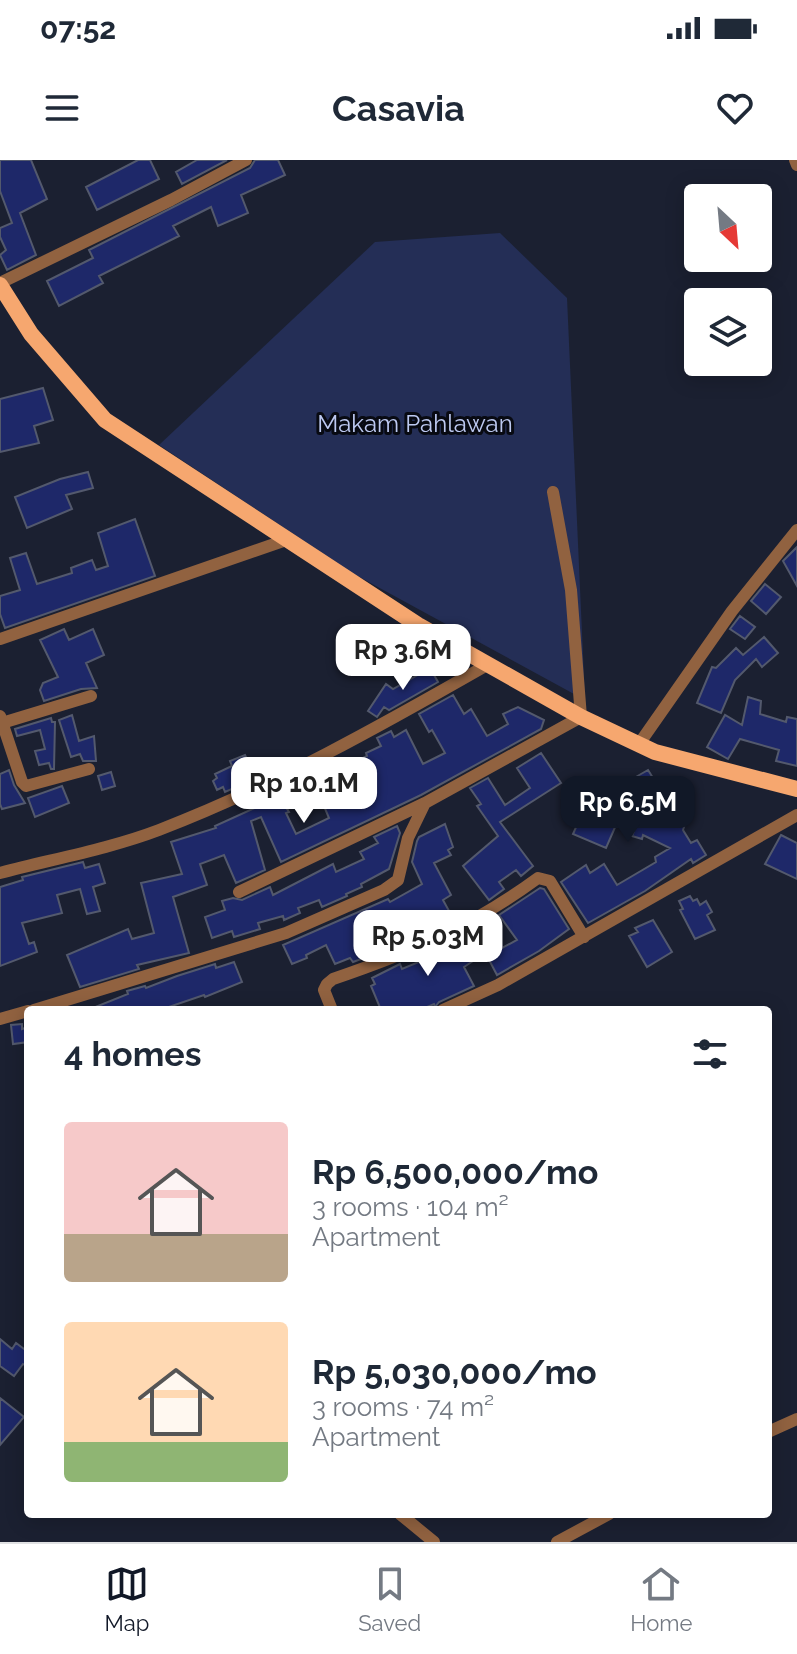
<!DOCTYPE html>
<html lang="en">
<head>
<meta charset="utf-8">
<style>
  body { margin:0; font-family:Raleway,sans-serif; background:#f2f2f3; color:#1f2937; height:100vh; display:flex; flex-direction:column; font-size:30px; white-space:nowrap }
  * { box-sizing:border-box; margin:0 }
  p { font-size:26px; color:#747a83 }
  .icon { flex:none; width:44px; height:44px; fill:none; stroke:currentColor; stroke-width:2; stroke-linecap:round; stroke-linejoin:round }
  .map { position:relative; flex:1; overflow:hidden }
  .details { position:absolute; left:24px; top:846px; width:748px; height:512px; display:flex; flex-direction:column; background:#fff; border-radius:8px; box-shadow:0 4px 20px #0003 }
  .details>* { flex:none }
  .needle { width:52px; rotate:154deg }
  .fabs { position:absolute; left:684px; top:24px; display:grid; gap:16px }
  .fabs a { display:grid; place-items:center; width:88px; height:88px; border-radius:8px; background:#fff; box-shadow:0 4px 20px #0003; font-size:40px }
  .price { position:absolute; translate:-50% -68px; padding:0 18px; border-radius:16px; background:#fff; color:#222; font-size:26px; line-height:52px; filter:drop-shadow(0 2px 4px #0008) }
  .price::after { content:''; position:absolute; left:50%; top:48px; width:24px; height:18px; margin-left:-12px; background:inherit; clip-path:polygon(0 0,100% 0,50% 100%) }
  .price.selected { background:#111827; color:#fff }
  ul { padding:0; list-style:none }
  li { display:flex; align-items:center; gap:24px; height:200px; padding:0 40px }
  li span { display:grid; place-items:center; flex:none; width:224px; height:160px; border-radius:8px; color:#555 }
  li>.icon { margin-inline-start:auto }
  span .icon { width:96px; height:96px; fill:#fffc; stroke-width:1 }
  li b { font-size:34px }
  h2 { display:flex; justify-content:space-between; align-items:center; height:96px; padding:0 40px; font-size:34px }
  .status { display:flex; justify-content:space-between; align-items:center; height:56px; padding:0 40px; background:#fff; direction:ltr }
  .status svg { height:22px; fill:currentColor }
  header { display:flex; justify-content:space-between; align-items:center; height:104px; padding:0 40px; background:#fff; font-size:36px; font-weight:700 }
  .tabs { display:flex; justify-content:space-around; align-items:center; height:112px; border-top:2px solid #e0e1e3; background:#fff; font-size:22px; color:#747a83 }
  .tabs a { display:grid; justify-items:center; gap:4px }
  .tabs .selected { color:#111827 }
  .map>svg:first-child { display:block }
  .green { fill:#242e56 }
  .building { fill:#1e2869; stroke:#53596d; stroke-width:2; fill-rule:evenodd }
  .lines { fill:none; stroke-linecap:round; stroke-linejoin:round }
  .minor { stroke:#916240; stroke-width:12 }
  .major { stroke:#f6a76f; stroke-width:16 }
  .labels { text-anchor:middle; stroke-width:6; stroke-linejoin:round; paint-order:stroke }
  .park-label { font-size:24px; fill:#bdc9f1; stroke:#080a12 }
</style>
</head>
<body>
<div class="status"><b>07:52</b><svg viewBox="0 0 49 12"><path d="M0 12V9h3v3zM5 12V6h3v6zM10 12V3h3v9zM15 12V0h3v12zM26 1h20v11H26zM47 4h2v5h-2z"/></svg></div>
<header><svg class="icon" aria-label="menu" viewBox="0 0 24 24"><path d="M4 6h16M4 12h16M4 18h16"/></svg>Casavia<svg class="icon" aria-label="heart" viewBox="0 0 24 24"><path d="M12 20l-8-8c-3-5 5-10 8-4 3-6 11-1 8 4z"/></svg></header>
<div class="map">
<svg width="797" height="1382" viewBox="0 0 797 1382">
  <rect width="100%" height="100%" fill="#1b2031"/>
  <path class="green" d="M500 73 567 138 585 540 354 414 159 285 375 82Z"/>
  <path class="building" d="M0 0H31L47 39 20 53 36 95 7 110 0 95 6 90 0 77V68L12 63 0 31Z
    M138 0H150L159 19 97 50 86 27Z
    M197 0H227L182 24 176 12Z
    M255 0H278L285 15 241 35 248 53 218 66 211 47 173 66 179 76 99 116 103 123 59 146 47 121 93 98 89 90 250 8Z
    M43 228 53 260 34 266 39 283 0 292V239Z
    M88 312 93 328 66 335 72 349 27 368 15 337 60 319Z
    M135 359 155 416 5 468 0 454V436L20 430 10 398 26 393 37 424 72 413 71 408 92 400 96 410 108 406 98 373Z
    M797 387V426L783 401Z
    M765 424 781 437 766 454 751 441Z
    M740 456 755 467 745 479 730 469Z
    M64 469 69 480 93 469 104 495 86 503 97 528 81 529 44 541 40 530 43 523 58 517 40 480Z
    M764 477 778 493 762 507 756 499 735 520 721 553 697 543 712 507 716 508 736 488 743 495Z
    M430 508 438 522 389 550 384 547 377 557 368 551 386 524 393 529Z
    M453 535 464 554 471 549 487 576 508 564 503 554 518 547 544 560 541 569 421 635 281 702 261 657 251 661 265 710 236 723 224 695 200 704 207 725 173 737 189 793 137 805 139 809 80 827 67 795 128 769 132 779 154 773 141 723 182 714 171 682 216 668 215 666 314 621 312 617 327 611 329 615 367 596 366 593 381 586 377 578 391 571 394 577 406 570 423 604 445 593 432 570 429 572 419 554ZM319 634 329 658 296 674 286 653 289 652 287 649 295 645 294 642Z
    M748 537 761 541 760 554 786 562 787 557 797 559V606L776 601 779 590 740 579 728 599 707 587 725 555 742 565Z
    M72 555 79 581 94 576 96 601H83L80 594 71 597 59 560Z
    M51 558 52 562H55L54 609H51L49 603 39 605 35 591 45 589 40 570 17 576 15 569Z
    M541 593 561 623 500 662 533 706 521 716 516 710 499 722 504 729 489 740 463 706 498 676 477 646 481 644 470 628 488 618 505 645 530 628 517 608Z
    M245 595 255 619 225 632 223 627 217 630 213 621 217 618 215 614 232 606 230 601Z
    M9 610 14 625 25 643 2 649 0 644V614Z
    M648 610 658 626 653 629 663 645 684 652 683 655 687 657 683 670 691 683 697 680 706 695 693 703 691 699 645 731 588 763 561 722 586 705 590 713 604 704 617 725 656 702 655 697 670 688 643 675 642 679 632 676 634 671 616 665 606 688 573 674 594 627 608 633Z
    M111 612 115 626 102 630 98 616Z
    M62 626 69 643 35 657 28 638Z
    M445 664 453 687 448 690 451 695 434 703 451 735 443 740 454 760 416 778 406 759 375 774 383 791 353 802 350 798 335 804 326 785 306 795 307 798 292 804 283 785 388 739 390 742 422 724 412 702 417 681 419 677Z
    M397 666 400 673 389 709 361 724 362 727 346 734 347 736 322 747 319 740 298 748 300 753 284 760 283 756 258 763 260 769 234 777 232 771 212 778 205 757 225 750 222 741 233 738 242 740 270 727 273 735 333 704 336 712 364 699 360 692 378 683 374 677Z
    M781 675 797 683V719L765 704Z
    M83 702 85 708 99 704 105 723 93 727 100 751 87 754 80 729 57 735 62 753 22 763 29 784 34 782 37 792 0 806V727L23 720 22 717Z
    M540 728 544 729 569 769 539 791 497 815 487 796 517 780 499 755Z
    M690 736 693 741 697 739 700 745 706 741 712 752 707 755 715 770 695 779 680 750 683 749 679 741Z
    M653 760 672 792 647 807 629 776 638 772 635 768Z
    M468 773 482 795 464 807 474 826 439 842 435 847 434 844 420 850H381L371 826 375 824 372 818 400 804 402 809 426 799 423 794Z
    M234 802 242 822 205 837 204 835 160 850H88L128 834 127 831 145 826 146 828 177 816 215 804 216 808Z
    M22 864V869L28 867V882L13 884 11 865Z
    M0 1179 12 1189 16 1183 28 1192V1207L23 1204 14 1216 0 1206Z
    M0 1238 24 1257 0 1285Z"/>
  <g class="lines">
    <path class="minor" d="M795 0 797 5
      M0 123 171 40 246 0
      M0 479 286 380
      M0 556 22 622 26 626 89 609
      M2 563 91 536
      M639 584 732 451 797 370
      M0 713C53 699 109 689 159 670 274 626 382 565 487 505
      M239 732 425 643
      M34 850 286 773 384 730 398 720 408 678 425 643 581 557 571 430 553 332
      M332 850 324 830 327 824 333 819C412 792 471 767 538 718L550 721 584 777
      M443 850 498 825 797 655
      M0 859 28 851
      M768 1272 797 1259
      M400 1354 434 1382
      M557 1382 609 1354"/>
    <path class="major" d="M0 125 31 174 105 260 418 465 581 557 655 592 797 629"/>
  </g>
  <g class="labels">
    <g class="park-label">
      <text x="415" y="272">Makam Pahlawan</text>
    </g>
  </g>
</svg>
<div class="fabs">
<a><svg class="needle" viewBox="-14 -14 28 28"><path d="M0-13l5 13h-10z" fill="#e53935"/><path d="M0 13l5-13h-10z" fill="#747a83"/></svg></a>
<a><svg class="icon" aria-label="layers" viewBox="0 0 24 24"><path d="M12 4l9 5-9 5-9-5zM3 14l9 5 9-5"/></svg></a>
</div>
<b class="price" style="left:403px;top:532px">Rp 3.6M</b>
<b class="price" style="left:304px;top:665px">Rp 10.1M</b>
<b class="price selected" style="left:628px;top:684px">Rp 6.5M</b>
<b class="price" style="left:428px;top:818px">Rp 5.03M</b>
<section class="details">
<h2>4 homes<svg class="icon" aria-label="filters" viewBox="0 0 24 24"><path d="M4 7h16M4 17h16"/><circle cx="9" cy="7" r="2"/><circle cx="15" cy="17" r="2"/></svg></h2>
<ul>
<li><span style="background:linear-gradient(#f6c9c9 70%,#b9a48a 0)"><svg class="icon" aria-label="home" viewBox="0 0 24 24"><path d="M3 11l9-7 9 7M6 9v11h12V9"/></svg></span><div><b>Rp 6,500,000/mo</b><p>3 rooms · 104 m²</p><p>Apartment</p></div></li>
<li><span style="background:linear-gradient(#ffd9b3 75%,#8fb573 0)"><svg class="icon" aria-label="home" viewBox="0 0 24 24"><path d="M3 11l9-7 9 7M6 9v11h12V9"/></svg></span><div><b>Rp 5,030,000/mo</b><p>3 rooms · 74 m²</p><p>Apartment</p></div></li>
</ul>
</section>
</div>
<nav class="tabs">
<a class="selected"><svg class="icon" aria-label="map" viewBox="0 0 24 24"><path d="M3 6l6-2 6 2 6-2v14l-6 2-6-2-6 2zM9 4v14M15 6v14"/></svg>Map</a>
<a><svg class="icon" aria-label="saved" viewBox="0 0 24 24"><path d="M7 4h10v16l-5-4-5 4z"/></svg>Saved</a>
<a><svg class="icon" aria-label="home" viewBox="0 0 24 24"><path d="M3 11l9-7 9 7M6 9v11h12V9"/></svg>Home</a>
</nav>
</body>
</html>
